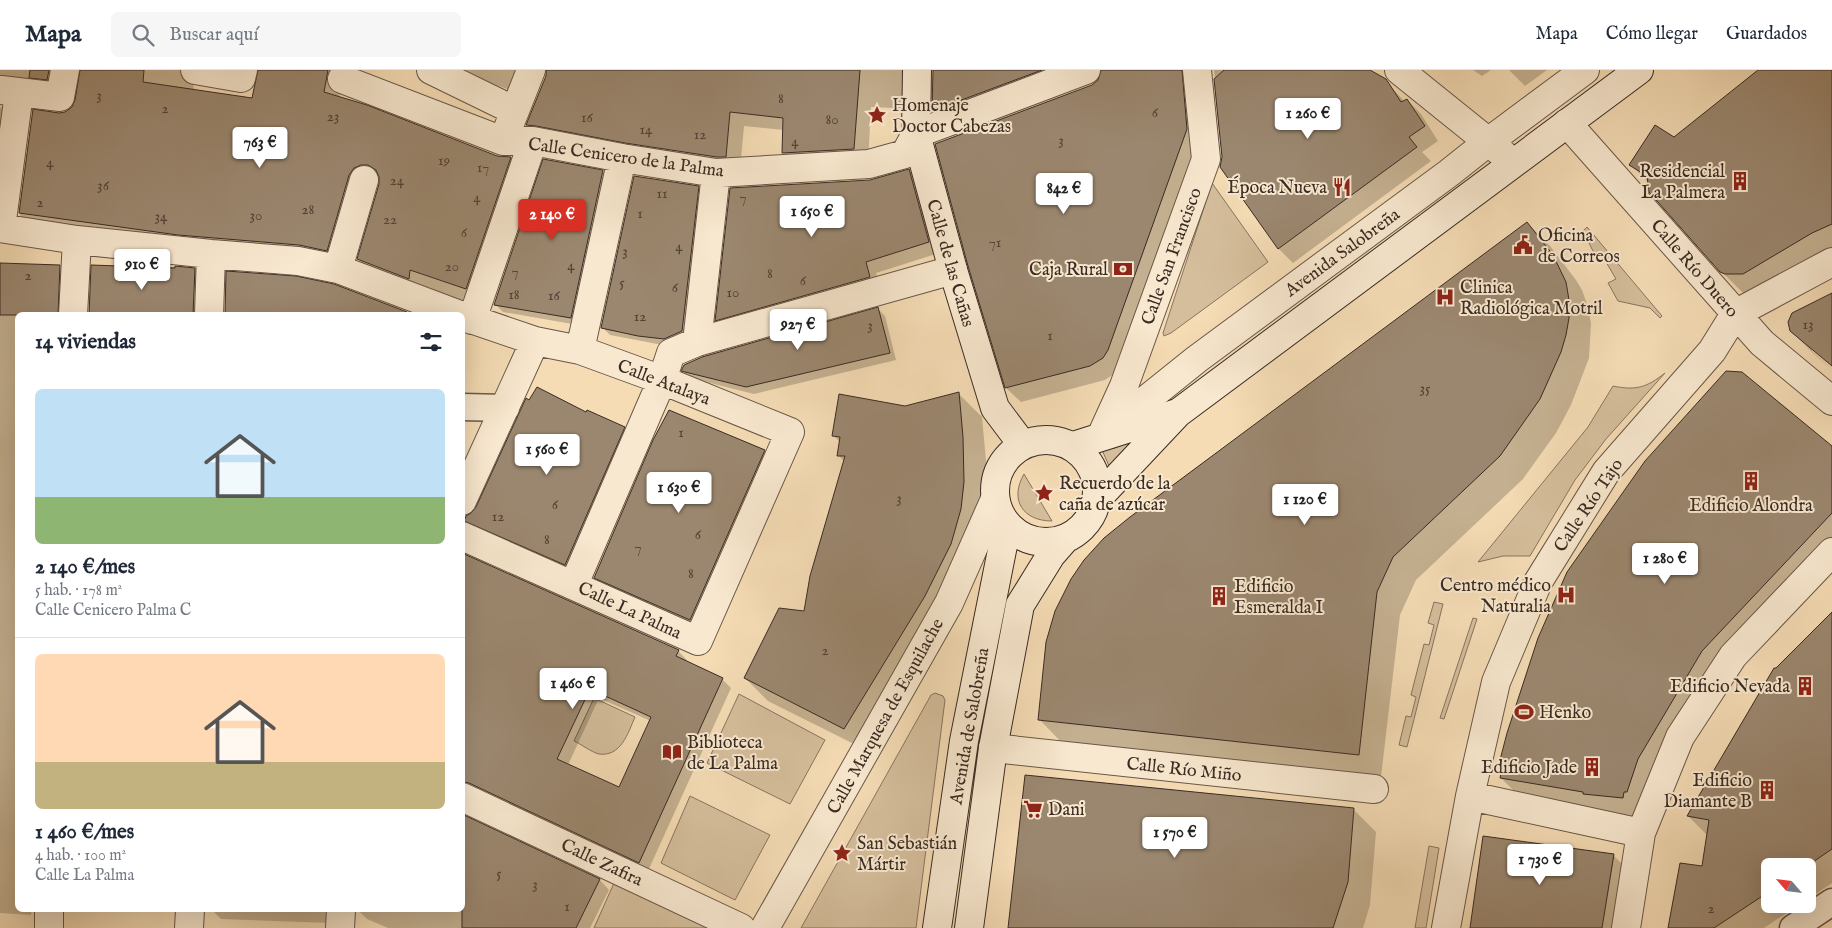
<!DOCTYPE html>
<html lang="es">
<head>
<meta charset="utf-8">
<style>
  body { margin:0; font-family:"IM FELL English",serif; background:#f6f6f7; color:#1f2937; height:100vh; display:flex; flex-direction:column; font-size:19px; white-space:nowrap }
  * { box-sizing:border-box; margin:0 }
  p { font-size:16px; color:#747a83 }
  .icon { flex:none; width:28px; height:28px; fill:none; stroke:currentColor; stroke-width:2; stroke-linecap:round; stroke-linejoin:round }
  .map { position:relative; flex:1; overflow:hidden }
  .side { position:absolute; left:15px; top:242px; width:450px; height:600px; display:flex; flex-direction:column; background:#fff; border-radius:8px; box-shadow:0 5px 20px #0002 }
  .side>* { flex:none }
  .needle { width:32px; rotate:298deg }
  .buttons { position:absolute; left:1761px; top:788px; display:grid; gap:10px }
  .buttons a { display:grid; place-items:center; width:55px; height:55px; border-radius:8px; background:#fff; box-shadow:0 5px 20px #0002; font-size:25px }
  .price { position:absolute; translate:-50% -42px; padding:0 11px; border-radius:5px; background:#fff; color:#222; font-size:16px; line-height:32px; filter:drop-shadow(0 1px 2px #0008) }
  .price::after { content:''; position:absolute; left:50%; top:30px; width:15px; height:11px; margin-left:-8px; background:inherit; clip-path:polygon(0 0,100% 0,50% 100%) }
  .price.on { background:#d93025; color:#fff }
  ul { padding:0; list-style:none }
  li { display:grid; align-content:center; gap:10px; height:265px; padding:0 20px }
  li+li { border-top:1px solid #e0e1e3 }
  li span { display:grid; place-items:center; height:155px; border-radius:8px; color:#555 }
  li>.icon { margin-inline-start:auto }
  span .icon { width:90px; height:90px; fill:#fffc; stroke-width:1 }
  li b { font-size:21px }
  h2 { display:flex; justify-content:space-between; align-items:center; height:60px; padding:0 20px; font-size:21px }
  header { display:flex; align-items:center; gap:30px; box-sizing:border-box; height:70px; padding:0 25px; background:#fff; border-bottom:1px solid #e0e1e3 }
  header strong { font-size:24px }
  nav { display:flex; gap:28px; margin-inline-start:auto; font-size:18px }
  .search { width:350px; height:45px; background:#f6f6f7; display:flex; align-items:center; gap:12px; box-sizing:border-box; padding:0 18px; border-radius:8px; color:#747a83; font-size:19px }
  .map>svg:first-child { display:block }
  .green { fill:#d5be9c; stroke:#887460 }
  .shadow { fill:#0003; fill-rule:evenodd }
  .building { fill:#9b876f; stroke:#3a2b23; fill-rule:evenodd }
  .lines { fill:none; stroke-linecap:round; stroke-linejoin:round }
  .pedestrian-casing { stroke:#695748; stroke-width:29 }
  .minor-casing { stroke:#695748; stroke-width:30 }
  .secondary-casing { stroke:#3a2b23; stroke-width:30 }
  .pedestrian { stroke:#f8e8cf; stroke-width:26 }
  .minor { stroke:#f8e8cf; stroke-width:28 }
  .secondary { stroke:#f8e8cf; stroke-width:28 }
  .labels { text-anchor:middle; stroke-width:4; stroke-linejoin:round; paint-order:stroke }
  .number-label { font-size:15px; fill:#524236 }
  .poi-label { font-size:18px; fill:#3a2b23; stroke:#f8e8cf; text-anchor:start }
  .street-label { font-size:18px; fill:#3a2b23; stroke:#f8e8cf }
</style>
</head>
<body>
<header>
<strong>Mapa</strong>
<div class="search"><svg class="icon" aria-label="search" viewBox="0 0 24 24"><circle cx="10" cy="10" r="6"/><path d="M15 15l6 6"/></svg>Buscar aquí</div>
<nav><a>Mapa</a><a>Cómo llegar</a><a>Guardados</a></nav>
</header>
<div class="map">
<svg width="1832" height="858" viewBox="0 0 1832 858">
  <rect width="100%" height="100%" fill="#f5dcb5"/>
  <filter id="stains"><feTurbulence type="fractalNoise" baseFrequency=".004" numOctaves="4"/><feColorMatrix values="0 0 0 0 .2 0 0 0 0 .09 0 0 0 0 .02 0 0 0 .5 -.17"/></filter>
  <radialGradient id="worn" r=".72"><stop offset=".6" stop-color="#630" stop-opacity="0"/><stop offset="1" stop-color="#630" stop-opacity=".3"/></radialGradient>
  <path class="green" d="M1212 113 1268 192 1171 263 1164 266 1163 263Z
    M1587 157 1662 246 1660 248 1650 238 1618 231 1608 213 1616 209 1602 185 1596 187 1583 161Z
    M1665 303 1606 369 1575 410 1530 486H1503L1478 492 1588 357 1613 316C1637 321 1647 317 1665 303Z
    M1156 357 1113 405 1102 380 1115 378Z
    M1024 404 1052 451C1023 451 1009 430 1024 404Z
    M1434 532 1443 534 1407 677 1399 675 1406 646 1411 647 1416 627 1411 625 1424 574 1429 575 1434 555 1428 553Z
    M1473 548 1477 549 1444 649 1440 648Z
    M935 623 943 626 945 630 916 858H801L931 625Z
    M739 624 825 670 790 734 707 693Z
    M594 628 635 647C628 663 621 687 599 684 591 682 581 674 574 671Z
    M690 726 770 765 735 830 661 793Z
    M1429 776 1439 778 1426 858H1415Z
    M614 813 715 858H594Z"/>
  <path class="shadow" d="M0 0H73L61 23 0 31Z
    M81 0H205L193 12 194 21 253 30 260 0H344L339 28 497 87 511 88 525 102 477 242 373 203 358 189 380 114V109L375 108 341 194 34 159 20 145 34 41 58 44 66 43 73 38 77 30Z
    M459 0H539L524 25 462 3Z
    M547 0H924L915 39 871 37 868 93 797 97 783 83 784 60 744 56 740 100 541 69 527 55 547 6Z
    M934 0H1093L947 55 933 41Z
    M1102 0H1205L1201 74 1117 302 1105 310 1021 332 1006 318 1092 16 1099 10Z
    M1214 0H1369L1385 10 1404 31 1407 30 1421 44 1438 71 1422 82 1431 91 1293 193 1279 179 1221 96 1223 87Z
    M1473 0H1491L1482 6Z
    M1509 0H1547L1525 16Z
    M1760 0H1832V193L1748 228 1721 201 1649 113 1631 95 1675 68Z
    M0 37 15 51 0 155Z
    M544 90 603 101 610 109 578 255 503 242 495 234Z
    M909 100 920 111 939 183 876 203 880 218 727 261 716 250 870 111Z
    M698 117 706 125 690 269 673 277 610 265 602 257Z
    M1527 153 1550 176 1576 210 1582 220 1588 237 1591 254 1589 288 1571 335 1556 363 1523 409 1416 510 1400 545 1381 707 1062 673 1039 649Z
    M0 194 59 197 69 206 67 245H18V840H32L31 845 0 843Z
    M152 195 194 199 204 209 203 245H90L151 200Z
    M1832 225V294L1812 278V281L1832 299 1814 284 1791 261Z
    M878 239 885 246 896 290 754 324 690 308 683 301Z
    M959 324 982 347 986 391 987 435 868 681 768 631 745 608 805 543 845 392 838 385 840 372 833 365 905 338Z
    M587 343 624 358 634 368 575 504 475 461 465 451 477 438Z
    M1832 378V490L1724 604 1645 751 1524 731 1501 708 1504 696 1501 693Z
    M764 381 774 391 700 560 605 517 595 507Z
    M462 483 678 581 687 590 686 592 722 609 731 618 648 801 462 723ZM599 628 651 651 620 719 568 695Z
    M1832 543V813L1808 829V796H1770V834H1800L1764 858H1670L1703 797 1708 766 1688 746Z
    M1353 739 1376 762 1370 835 1363 858H1009Z
    M462 746 600 810 609 820 590 858H388L367 849 358 840H462Z
    M1613 785 1636 808 1628 858H1471Z
    M212 840H331L330 853 221 849Z"/>
  <path class="building" d="M30 0H49L47 10 29 8Z
    M80 0H144L143 12 252 28 258 0H328L324 22 367 35 497 86 511 87 466 219 410 200 409 209 357 189 379 114V107L376 100 368 95H361L354 98 349 105 327 181 299 175 178 165 19 143 33 39 59 43 65 42 72 37 75 30Z
    M546 0H860L854 79 782 83 783 48 730 42 726 87H717L625 73 536 56 526 55 546 6Z
    M933 0H1042L932 41Z
    M1101 0H1182L1187 59 1108 280 1103 288 1090 296 1005 318 968 196 935 74 1092 15 1098 10Z
    M1224 0H1370L1386 9 1401 32 1407 29 1425 56 1409 67 1417 77 1278 179 1220 97 1222 87 1214 9Z
    M1758 0H1832V154L1812 163 1743 204H1725L1720 202 1649 122 1647 106 1629 95 1655 55 1674 67Z
    M543 89 603 100 571 248 494 235Z
    M909 99 929 172 866 192 870 207 715 251 730 118 870 110Z
    M634 106 699 116 682 261 664 269 638 266 601 258Z
    M1527 152 1553 185 1566 212 1569 230V248L1566 265 1561 282 1540 329 1500 386 1393 487 1377 522 1359 685 1038 650 1046 572 1055 541 1071 509 1084 490 1104 468 1130 447Z
    M0 193 60 195 58 245H0Z
    M91 195 175 198V196L195 198 193 245H89Z
    M226 201 296 206 334 214 407 242V245H225Z
    M1832 223V296L1790 261 1788 252 1792 243Z
    M878 237 890 283 746 317 681 301 684 295 702 287Z
    M1726 301 1742 302 1832 376V443L1702 581 1638 689 1627 722H1624L1623 728 1583 724V722L1500 708 1503 695 1499 694 1507 663 1538 568 1567 502 1645 391Z
    M537 317 586 342 587 340 625 357 565 495 464 451 466 446 471 443 476 437 526 328 529 330Z
    M959 322 963 367 964 412 961 439 951 474 925 526 844 659 744 608 779 538 804 541 810 506 845 386H837L840 367 832 366 839 324 905 336Z
    M669 340 765 380 690 550 594 508 653 370Z
    M462 483 679 580 676 586 723 608 639 793 469 713 462 712ZM590 619 651 647 619 717 557 689Z
    M1832 542V779L1807 796H1770V821L1714 858H1668L1680 793 1702 796 1709 750 1687 746 1774 598H1776Z
    M1025 705 1354 738 1348 812 1333 858H1008Z
    M462 744 600 809 576 858H462Z
    M1483 766 1614 784 1602 858H1470Z"/>
  <g class="lines">
    <g class="pedestrian-casing">
      <path id="pedestrian" d="M462 337 506 338
        M1793 858 1832 832"/>
    </g>
    <g class="minor-casing">
      <path id="minor" d="M195 0 241 8 243 0
        M431 0 515 41
        M531 0 503 71H533L622 88 716 103 869 94 905 84 916 64 1086 0
        M1399 0 1502 83
        M342 9 503 71
        M1 20 60 27 65 0
        M1567 53 1762 273 1832 331
        M0 158 77 170 211 184 298 191 338 199 460 245
        M1 158 19 23
        M338 199 364 110
        M73 245 77 170
        M209 245 211 184
        M462 246 535 271 580 280 662 310 790 362 698 571 462 466
        M472 250 533 71
        M697 272 716 103
        M580 280 622 88
        M1103 362 1124 316 1206 89 1197 0
        M1101 366 1197 289 1350 176 1449 103 1488 72 1585 0
        M462 431 535 271
        M574 514 662 310 671 283 697 272 953 200
        M993 678 1374 719
        M1470 726 1641 763
        M462 727 741 858
        M49 858V840
        M189 858 190 840
        M340 858 341 840
        M765 858 949 533 995 429
        M1446 858 1470 726 1496 612 1538 512 1606 402 1712 281 1735 244 1832 192
        M1626 858 1641 763 1680 667 1733 586 1832 482"/>
    </g>
    <g class="secondary-casing">
      <path id="secondary" d="M917 0 916 64 953 200 995 338 1022 374
        M995 421a51 51 0 1 1 102 0a51 51 0 1 1-102 0Z
        M1073 376 1177 343
        M1097 429 1178 343 1639 0
        M937 858 964 671 1007 455
        M969 858 993 678 1020 535 1051 485 1065 469"/>
    </g>
    <use href="#pedestrian" class="pedestrian"/>
    <use href="#minor" class="minor"/>
    <use href="#secondary" class="secondary"/>
  </g>
  <defs>
    <g id="sight-bare" transform="scale(1.5)"><path d="M0-6L1.8-2.2L6-1.7L2.9 1.2L3.7 5.4L0 3.3L-3.7 5.4L-2.9 1.2L-6-1.7L-1.8-2.2Z" fill="#8f2418" stroke="#f8e8cf" stroke-width="2.5" paint-order="stroke"/></g>
    <g id="building-bare" transform="scale(1.5)"><path d="M-4-6H4V6H1V3H-1V6H-4ZM-2.5-4.3h1.7v1.8h-1.7ZM.8-4.3h1.7v1.8H.8ZM-2.5-1h1.7V.8h-1.7ZM.8-1h1.7V.8H.8Z" fill="#8f2418" stroke="#f8e8cf" stroke-width="2.5" paint-order="stroke"/></g>
    <g id="restaurant-bare" transform="scale(1.5)"><path d="M-5-6h1v4h1v-4h1v4h1v-4h1v5L-1.5 .5V6h-2V.5L-5-1ZM5-6V6H3V1.5H1.5Q1.5-4 5-6Z" fill="#8f2418" stroke="#f8e8cf" stroke-width="2.5" paint-order="stroke"/></g>
    <g id="civic-bare" transform="scale(1.5)"><path d="M-.6-6.5H3V-4.5H.6V-3L4-1V1h2V6H-6V1h2V-1L-.6-3ZM-1.2 2.5V6h2.4V2.5Z" fill="#8f2418" stroke="#f8e8cf" stroke-width="2.5" paint-order="stroke"/></g>
    <g id="bank-bare" transform="scale(1.5)"><path d="M-6-4H6V4H-6ZM0-2.3a2.3 2.3 0 1 0 0 4.6a2.3 2.3 0 1 0 0-4.6Z" fill="#8f2418" stroke="#f8e8cf" stroke-width="2.5" paint-order="stroke"/></g>
    <g id="hospital-bare" transform="scale(1.5)"><path d="M-5-5h3v3.5h4V-5h3V5h-3V1.5h-4V5h-3Z" fill="#8f2418" stroke="#f8e8cf" stroke-width="2.5" paint-order="stroke"/></g>
    <g id="stadium-bare" transform="scale(1.5)"><path d="M0-5a6.5 5 0 1 0 0 10a6.5 5 0 1 0 0-10ZM-3.5-1.8h7v3.6h-7Z" fill="#8f2418" stroke="#f8e8cf" stroke-width="2.5" paint-order="stroke"/></g>
    <g id="library-bare" transform="scale(1.5)"><path d="M-6-4Q-3-5.5-.7-3.5V5Q-3 3-6 4ZM6-4Q3-5.5 .7-3.5V5Q3 3 6 4Z" fill="#8f2418" stroke="#f8e8cf" stroke-width="2.5" paint-order="stroke"/></g>
    <g id="supermarket-bare" transform="scale(1.5)"><path d="M-6-5.5h2.5l.6 2H6L4.5 2H-2.5L-4.4-4H-6ZM-1.5 3.2a1.3 1.3 0 1 0 .1 0ZM3 3.2a1.3 1.3 0 1 0 .1 0Z" fill="#8f2418" stroke="#f8e8cf" stroke-width="2.5" paint-order="stroke"/></g>
  </defs>
  <g fill-rule="evenodd">
    <use href="#sight-bare" x="877" y="45"/>
    <use href="#building-bare" x="1740" y="111"/>
    <use href="#restaurant-bare" x="1342" y="117"/>
    <use href="#civic-bare" x="1523" y="175"/>
    <use href="#bank-bare" x="1123" y="199"/>
    <use href="#hospital-bare" x="1445" y="227"/>
    <use href="#building-bare" x="1751" y="411"/>
    <use href="#sight-bare" x="1044" y="423"/>
    <use href="#hospital-bare" x="1566" y="525"/>
    <use href="#building-bare" x="1219" y="526"/>
    <use href="#building-bare" x="1805" y="616"/>
    <use href="#stadium-bare" x="1524" y="642"/>
    <use href="#library-bare" x="672" y="682"/>
    <use href="#building-bare" x="1592" y="697"/>
    <use href="#building-bare" x="1767" y="720"/>
    <use href="#supermarket-bare" x="1033" y="739"/>
    <use href="#sight-bare" x="842" y="783"/>
  </g>
  <g class="labels">
    <g class="number-label">
      <text x="99" y="30">3</text>
      <text x="781" y="33">8</text>
      <text x="165" y="43">2</text>
      <text x="1155" y="47">6</text>
      <text x="333" y="51">23</text>
      <text x="587" y="52">16</text>
      <text x="832" y="54">80</text>
      <text x="646" y="64">14</text>
      <text x="700" y="69">12</text>
      <text x="1061" y="75">3</text>
      <text x="795" y="76">4</text>
      <text x="444" y="95">19</text>
      <text x="50" y="97">4</text>
      <text x="483" y="102">17</text>
      <text x="397" y="115">24</text>
      <text x="103" y="120">36</text>
      <text x="662" y="128">11</text>
      <text x="477" y="132">4</text>
      <text x="743" y="132">7</text>
      <text x="40" y="137">2</text>
      <text x="308" y="144">28</text>
      <text x="640" y="148">1</text>
      <text x="256" y="150">30</text>
      <text x="161" y="151">34</text>
      <text x="390" y="154">22</text>
      <text x="464" y="167">6</text>
      <text x="995" y="177">71</text>
      <text x="679" y="181">4</text>
      <text x="625" y="186">3</text>
      <text x="571" y="200">4</text>
      <text x="452" y="201">20</text>
      <text x="515" y="206">7</text>
      <text x="770" y="208">8</text>
      <text x="28" y="210">2</text>
      <text x="803" y="215">6</text>
      <text x="622" y="217">5</text>
      <text x="675" y="222">6</text>
      <text x="733" y="227">10</text>
      <text x="514" y="229">18</text>
      <text x="554" y="230">16</text>
      <text x="640" y="251">12</text>
      <text x="1808" y="259">13</text>
      <text x="870" y="260">3</text>
      <text x="1050" y="270">1</text>
      <text x="1425" y="323">35</text>
      <text x="681" y="367">1</text>
      <text x="899" y="433">3</text>
      <text x="555" y="439">6</text>
      <text x="498" y="451">12</text>
      <text x="698" y="469">6</text>
      <text x="547" y="474">8</text>
      <text x="638" y="482">7</text>
      <text x="691" y="508">8</text>
      <text x="825" y="585">2</text>
      <text x="499" y="808">5</text>
      <text x="535" y="819">3</text>
      <text x="567" y="841">1</text>
      <text x="1711" y="843">2</text>
    </g>
    <g class="poi-label">
      <text x="892" y="41">Homenaje<tspan x="892" dy="21">Doctor Cabezas</tspan></text>
      <text x="1725" y="107" text-anchor="end">Residencial<tspan x="1725" dy="21">La Palmera</tspan></text>
      <text x="1327" y="123" text-anchor="end">Época Nueva</text>
      <text x="1538" y="171">Oficina<tspan x="1538" dy="21">de Correos</tspan></text>
      <text x="1108" y="205" text-anchor="end">Caja Rural</text>
      <text x="1460" y="223">Clinica<tspan x="1460" dy="21">Radiológica Motril</tspan></text>
      <text x="1059" y="419">Recuerdo de la<tspan x="1059" dy="21">caña de azúcar</tspan></text>
      <text x="1751" y="441" text-anchor="middle">Edificio Alondra</text>
      <text x="1551" y="521" text-anchor="end">Centro médico<tspan x="1551" dy="21">Naturalia</tspan></text>
      <text x="1234" y="522">Edificio<tspan x="1234" dy="21">Esmeralda I</tspan></text>
      <text x="1790" y="622" text-anchor="end">Edificio Nevada</text>
      <text x="1539" y="648">Henko</text>
      <text x="687" y="678">Biblioteca<tspan x="687" dy="21">de La Palma</tspan></text>
      <text x="1577" y="703" text-anchor="end">Edificio Jade</text>
      <text x="1752" y="716" text-anchor="end">Edificio<tspan x="1752" dy="21">Diamante B</tspan></text>
      <text x="1048" y="745">Dani</text>
      <text x="857" y="779">San Sebastián<tspan x="857" dy="21">Mártir</tspan></text>
    </g>
    <g class="street-label">
      <text transform="translate(626 87) rotate(8)" y="6">Calle Cenicero de la Palma</text>
      <text transform="translate(1342 182) rotate(-36)" y="6">Avenida Salobreña</text>
      <text transform="translate(1171 186) rotate(-70)" y="6">Calle San Francisco</text>
      <text transform="translate(951 193) rotate(74)" y="6">Calle de las Cañas</text>
      <text transform="translate(1695 198) rotate(49)" y="6">Calle Río Duero</text>
      <text transform="translate(664 312) rotate(21)" y="6">Calle Atalaya</text>
      <text transform="translate(1588 435) rotate(-56)" y="6">Calle Río Tajo</text>
      <text transform="translate(630 540) rotate(25)" y="6">Calle La Palma</text>
      <text transform="translate(885 646) rotate(-61)" y="6">Calle Marquesa de Esquilache</text>
      <text transform="translate(969 656) rotate(-80)" y="6">Avenida de Salobreña</text>
      <text transform="translate(1184 699) rotate(6)" y="6">Calle Río Miño</text>
      <text transform="translate(602 792) rotate(25)" y="6">Calle Zafira</text>
    </g>
  </g>
  <rect width="100%" height="100%" filter="url(#stains)"/>
  <rect width="100%" height="100%" fill="url(#worn)"/>
</svg>
<div class="buttons">
<a><svg class="needle" viewBox="-14 -14 28 28"><path d="M0-13l5 13h-10z" fill="#e53935"/><path d="M0 13l5-13h-10z" fill="#747a83"/></svg></a>
</div>
<b class="price" style="left:1308px;top:70px">1 260 €</b>
<b class="price" style="left:260px;top:99px">763 €</b>
<b class="price" style="left:1064px;top:145px">842 €</b>
<b class="price" style="left:812px;top:168px">1 650 €</b>
<b class="price on" style="left:552px;top:171px">2 140 €</b>
<b class="price" style="left:142px;top:221px">910 €</b>
<b class="price" style="left:798px;top:281px">927 €</b>
<b class="price" style="left:547px;top:406px">1 560 €</b>
<b class="price" style="left:679px;top:444px">1 630 €</b>
<b class="price" style="left:1305px;top:456px">1 120 €</b>
<b class="price" style="left:1665px;top:515px">1 280 €</b>
<b class="price" style="left:573px;top:640px">1 460 €</b>
<b class="price" style="left:1175px;top:789px">1 570 €</b>
<b class="price" style="left:1540px;top:816px">1 730 €</b>
<section class="side">
<h2>14 viviendas<svg class="icon" aria-label="filters" viewBox="0 0 24 24"><path d="M4 7h16M4 17h16"/><circle cx="9" cy="7" r="2"/><circle cx="15" cy="17" r="2"/></svg></h2>
<ul>
<li><span style="background:linear-gradient(#bfe0f5 70%,#8fb573 0)"><svg class="icon" aria-label="home" viewBox="0 0 24 24"><path d="M3 11l9-7 9 7M6 9v11h12V9"/></svg></span><div><b>2 140 €/mes</b><p>5 hab. · 178 m²</p><p>Calle Cenicero Palma C</p></div></li>
<li><span style="background:linear-gradient(#ffd9b3 70%,#c2b280 0)"><svg class="icon" aria-label="home" viewBox="0 0 24 24"><path d="M3 11l9-7 9 7M6 9v11h12V9"/></svg></span><div><b>1 460 €/mes</b><p>4 hab. · 100 m²</p><p>Calle La Palma</p></div></li>
</ul>
</section>
</div>
</body>
</html>
